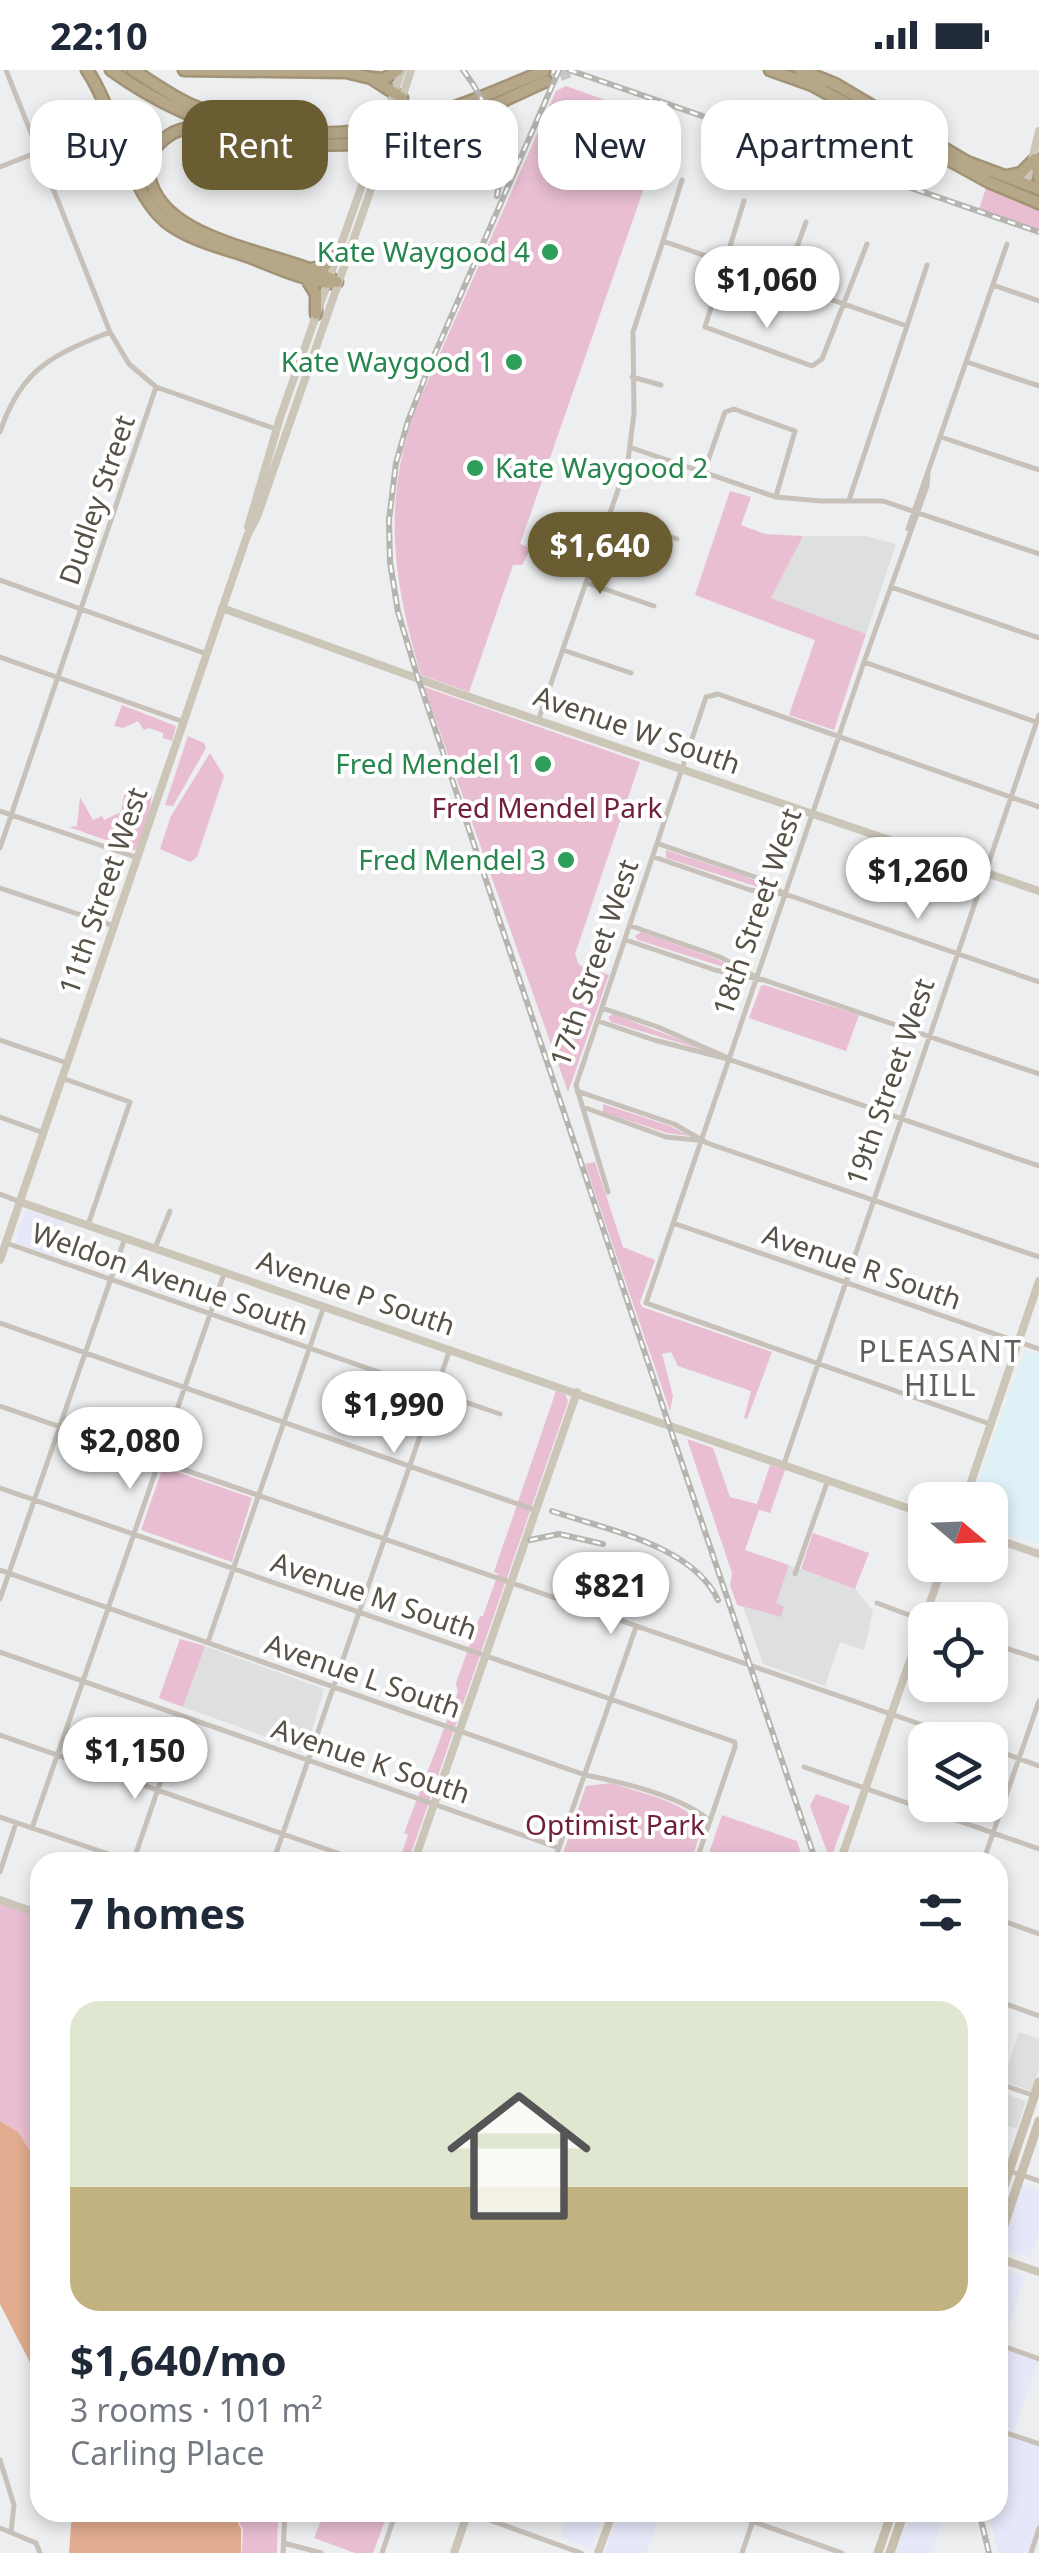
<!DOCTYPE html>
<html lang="en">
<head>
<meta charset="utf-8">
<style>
  body { margin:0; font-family:"Noto Sans",sans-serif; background:#f2f2f3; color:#1f2937; height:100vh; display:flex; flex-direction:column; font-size:38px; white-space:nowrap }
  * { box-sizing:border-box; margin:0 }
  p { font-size:32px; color:#747a83 }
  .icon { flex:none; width:55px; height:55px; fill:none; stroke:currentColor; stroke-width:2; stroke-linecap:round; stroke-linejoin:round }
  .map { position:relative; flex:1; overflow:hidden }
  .side { position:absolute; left:30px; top:1782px; width:978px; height:670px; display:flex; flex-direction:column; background:#fff; border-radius:30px; box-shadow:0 5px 15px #0003 }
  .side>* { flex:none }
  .hud { position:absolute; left:30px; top:30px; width:980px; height:90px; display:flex; gap:20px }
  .needle { width:65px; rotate:109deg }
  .buttons { position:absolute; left:908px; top:1412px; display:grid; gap:20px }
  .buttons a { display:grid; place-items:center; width:100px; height:100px; border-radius:20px; background:#fff; box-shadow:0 5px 15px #0003; font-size:50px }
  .price { position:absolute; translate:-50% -85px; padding:0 22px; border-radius:35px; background:#fff; color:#222; font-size:32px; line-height:65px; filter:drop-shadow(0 2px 5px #0008) }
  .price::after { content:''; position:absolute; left:50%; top:60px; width:30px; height:22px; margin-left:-15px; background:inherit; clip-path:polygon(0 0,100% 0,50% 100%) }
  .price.on { background:#6b5d32; color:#fff }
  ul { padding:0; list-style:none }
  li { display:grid; align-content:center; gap:20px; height:530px; padding:0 40px }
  li span { display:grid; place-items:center; height:310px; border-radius:30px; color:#555 }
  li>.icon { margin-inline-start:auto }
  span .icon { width:180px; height:180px; fill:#fffc; stroke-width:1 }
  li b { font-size:42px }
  h2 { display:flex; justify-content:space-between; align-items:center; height:120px; padding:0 40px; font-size:42px }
  .tag { padding:0 35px; border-radius:30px; background:#fff; box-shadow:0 5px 15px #0003; font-size:35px; line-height:90px }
  .tag.on { background:#6b5d32; color:#fff }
  .status { display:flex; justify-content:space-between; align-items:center; height:70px; padding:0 50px; background:#fff; direction:ltr }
  .status svg { height:28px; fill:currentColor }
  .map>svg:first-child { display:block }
  .commercial { fill:#e6e8f9 }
  .education { fill:#dde0df }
  .medical { fill:#ddf1f7 }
  .green { fill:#e9bed2 }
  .water { fill:#e1ac8f }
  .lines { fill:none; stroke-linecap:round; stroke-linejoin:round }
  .highway-tunnel { stroke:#c7c7c5; stroke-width:10; stroke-dasharray:10 5; stroke-linecap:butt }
  .highway-casing { stroke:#a29374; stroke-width:15 }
  .street { stroke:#c7c1b9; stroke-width:5 }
  .secondary { stroke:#ccc6b9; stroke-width:8 }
  .primary { stroke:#c8bfae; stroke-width:9 }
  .highway { stroke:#b6a788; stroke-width:10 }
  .rail-casing { stroke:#b6b4af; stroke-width:6 }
  .rail { stroke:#fff; stroke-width:2.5; stroke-dasharray:8; stroke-linecap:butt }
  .secondary-bridge { stroke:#ccc6b9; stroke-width:8 }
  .leisure-dot { fill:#2e9e5b; stroke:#fff; stroke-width:4 }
  .labels { text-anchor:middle; stroke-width:8; stroke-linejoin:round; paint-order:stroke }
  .leisure-label { font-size:28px; fill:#27864d; stroke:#fff; text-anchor:end }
  .street-label { font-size:28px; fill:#575146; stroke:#fff }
  .park-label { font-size:28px; fill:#70203c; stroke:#fff }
  .neighbourhood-label { font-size:30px; letter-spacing:2.5px; fill:#605e59; stroke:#fff }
</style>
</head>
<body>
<div class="status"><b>22:10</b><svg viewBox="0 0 49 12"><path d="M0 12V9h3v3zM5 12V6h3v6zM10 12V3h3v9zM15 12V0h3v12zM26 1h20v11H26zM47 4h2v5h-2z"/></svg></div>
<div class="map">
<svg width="1039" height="2483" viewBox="0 0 1039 2483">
  <rect width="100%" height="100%" fill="#eceeef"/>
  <path class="commercial" d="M25 1139 65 1151 53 1186 15 1173Z
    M1022 2114 1039 2120V2162L1030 2188 1000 2179Z
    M998 2197 1025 2206 1004 2270 998 2268Z
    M998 2277 1038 2291 1014 2362 998 2356Z
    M998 2363 1039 2377V2451L1028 2483H998L989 2443 998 2442Z
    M569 2443H604L591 2478 560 2467Z
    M619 2443H660L647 2483H604Z
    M909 2443H945L931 2483H896Z"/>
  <path class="education" d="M803 466H865L896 474 866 564 771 528Z
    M789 1495 855 1519 873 1541 864 1580 840 1572 825 1616 763 1594 743 1536 771 1545Z
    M205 1576 324 1619 306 1681 183 1637Z
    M1019 1962 1039 1969V1998L1032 2021 1003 2011Z
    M1000 2022 1026 2031 1017 2059 998 2053Z"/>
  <path class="medical" d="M1025 1280 1039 1285V1474L990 1459V1430H972Z"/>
  <path class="green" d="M566 16 667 52 520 474 528 477 529 482 522 495H513L469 622 421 605C393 510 382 435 415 340L556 21Z
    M986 118 1039 139V160L979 139Z
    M730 421 751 427 741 455 765 464 803 466 771 528 866 564 834 660 789 645 815 570 695 525Z
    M424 617 640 692 575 884 579 895 609 905 568 1022Z
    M122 635 176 656 172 671 163 668V663L149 658 144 660 138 651 123 658 114 656Z
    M188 666 204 673 206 678 173 736 165 735Z
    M210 683 224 706 197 787 190 792 160 779 171 746Z
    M128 723 143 728 145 724 152 726 142 777 134 780 69 757 77 756 80 727 93 750 102 746 104 750 121 742 124 725Z
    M666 780 745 806 775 820 774 822 666 788Z
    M641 862 717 889 746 904 638 870 635 866Z
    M764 915 859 945 846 981 749 948 761 916Z
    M613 944 720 985 611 952 608 947Z
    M603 1034 670 1056 689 1066 667 1063 603 1042Z
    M595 1092 623 1177 655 1190 640 1232 642 1237 772 1282 747 1349 744 1348 751 1321 678 1296 671 1282 662 1284 673 1326 670 1341 585 1094Z
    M556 1321 566 1325 568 1332 408 1792H399L408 1765 404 1763 458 1622 456 1613 480 1546H483L498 1504 494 1502Z
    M687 1369 713 1378 730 1427 757 1434 770 1395 785 1400 770 1443 759 1440 745 1480 789 1495 776 1533 784 1537 781 1547 737 1535 730 1515 732 1503Z
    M163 1397 252 1428 232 1492 141 1460Z
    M813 1463 869 1483 855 1519 801 1499Z
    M180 1569 205 1576 183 1637 159 1628Z
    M611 1713C639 1723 687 1731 702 1757L691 1792H560L586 1716Z
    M816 1724 850 1736 832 1785 828 1784 810 1736Z
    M722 1745 797 1771 801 1784 795 1792H725L708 1786Z
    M0 1833 40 1848V2096L18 2062 0 2051Z
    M233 2443H278L277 2483H242L243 2459Z
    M333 2443H388L373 2483H355L314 2468 323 2445 331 2447Z"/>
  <path class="water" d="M0 2051 18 2062 40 2096V2312L0 2234Z
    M72 2442 233 2443 241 2459V2483H69Z"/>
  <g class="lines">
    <path class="highway-tunnel" d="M546 11 578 0"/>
    <g class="highway-casing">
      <path id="highway" d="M87 0C115 41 129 121 165 151 189 170 221 177 250 187 276 197 303 210 331 213
        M111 0C204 67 320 94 432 59 471 47 509 28 546 11
        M133 0C150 11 167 23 185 32 198 39 214 43 228 48 342 87 439 46 544 1
        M184 0 346 2 371 8 402 28
        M770 0 812 15 989 112 1039 133
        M800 0 835 14 967 92 1039 119
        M372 8 384 9 398 0
        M213 60C197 57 182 56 168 66 155 75 146 88 149 105 160 175 287 181 337 212
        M1035 89 1039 108
        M1007 106 1021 103 1035 89
        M311 199 325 196 337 179
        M306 208 316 224V244"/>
    </g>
    <path class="street" d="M6 0 110 262 129 294 156 317 276 359
      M0 97 38 82
      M744 131 705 257 812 296 822 289 867 174
      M663 171 682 110
      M784 213 806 152
      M993 215 1039 231
      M907 256 927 195
      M967 292 1039 316
      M632 307 661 315
      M0 362C21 299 52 285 110 262
      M941 367 1039 400
      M632 378 776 427 821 431H883L1039 484
      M704 402 725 342 734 339 795 361 776 426
      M928 403 927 416 864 592 646 1233 990 1354
      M610 446 677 469
      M908 459 1007 174
      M0 510 207 584
      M587 513 654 536
      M891 517 1039 568
      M563 580 631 603
      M0 587 184 652
      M864 592 1036 652
      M538 651 628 391 634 343 633 262 663 171 907 256 849 430
      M0 741 138 788
      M659 774 755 807 785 824 1039 912
      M0 778 156 317
      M654 787 750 820 782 824
      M0 818 114 856
      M631 856 720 887 756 907
      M626 870 715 900 764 910 1039 1004
      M602 938 658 957 726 987
      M598 951 654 970 728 989 1039 1096
      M0 970 67 993
      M62 1008 130 1032 88 1155
      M577 1021 674 1054 707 1073 1039 1187
      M583 1037 666 1067 697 1070
      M0 1047 44 1063
      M608 1122 576 1015 706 627 718 624 1039 737
      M0 1124 20 1132
      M673 1153 1039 1279
      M6 1173 500 1344
      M155 1178 170 1141
      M0 1253 535 1440
      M0 1336 966 1670
      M784 1394 1039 645
      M0 1418 735 1672V1677L696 1792
      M0 1500 585 1705C621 1712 682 1726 710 1751
      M795 1504 828 1410
      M0 1529 125 1168
      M877 1533 925 1551
      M208 1572 324 1236
      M990 1573 1039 1589
      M0 1582 559 1778
      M0 1665 363 1792
      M990 1678 1039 1696
      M804 1697 1039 1779
      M0 1747 132 1792
      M32 1758 224 1204
      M133 1792 183 1646
      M273 1792 449 1282
      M554 1792 636 1557
      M983 1792 1039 1631
      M0 1802 16 1753
      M998 1849 1039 1864
      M998 1931 1039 1946
      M998 2013 1032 2025
      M998 2097 1039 2111
      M998 2274 1039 2289
      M998 2360 1039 2374
      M0 2390 14 2435 11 2462
      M467 2442 581 2483
      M726 2442 842 2483
      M0 2458 36 2473 40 2483
      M284 2473 321 2483
      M283 2483 285 2442
      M382 2483 396 2442
      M742 2483 756 2442
      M1031 2483 1039 2458"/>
    <path class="secondary" d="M397 44 411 0
      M386 46 402 0
      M1026 115 1039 61
      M248 457 280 348 374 81
      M222 538 455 622 1039 821
      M20 1132 925 1444
      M0 1190 247 466 257 447 385 79
      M965 1430 1039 1211
      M990 1467 1039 1484
      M414 1792 577 1322
      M840 1792 943 1495
      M0 1830 40 1844
      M998 2188 1039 2202
      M454 2483 468 2442
      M598 2483 613 2442"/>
    <path class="primary" d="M998 2134 1039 2012
      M998 2173 1039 2051
      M878 2483 892 2442
      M890 2483 904 2442"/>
    <use href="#highway" class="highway"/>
    <g class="rail-casing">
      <path id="rail" d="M463 0C490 35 506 81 497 126
        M559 0 430 295 408 351 396 393 389 450 390 492 398 542 418 608 816 1792
        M569 0 1039 162
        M552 1441C607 1460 692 1475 718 1530
        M530 1470 559 1464 603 1474
        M979 2442 989 2483"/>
    </g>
    <use href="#rail" class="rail"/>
    <path class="secondary-bridge" d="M385 79 397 44
      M374 81 386 46"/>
  </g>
  <g class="leisure-dot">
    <circle cx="550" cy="182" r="10"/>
    <circle cx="514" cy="292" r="10"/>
    <circle cx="475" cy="398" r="10"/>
    <circle cx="543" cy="694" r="10"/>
    <circle cx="566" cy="790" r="10"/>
  </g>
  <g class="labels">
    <g class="leisure-label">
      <text x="530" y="192">Kate Waygood 4</text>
      <text x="494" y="302">Kate Waygood 1</text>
      <text x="495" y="408" text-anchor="start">Kate Waygood 2</text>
      <text x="523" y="704">Fred Mendel 1</text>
      <text x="546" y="800">Fred Mendel 3</text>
    </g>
    <g class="street-label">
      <text transform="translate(97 430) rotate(-71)" y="10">Dudley Street</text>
      <text transform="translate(637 660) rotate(19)" y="10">Avenue W South</text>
      <text transform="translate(103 821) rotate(-71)" y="10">11th Street West</text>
      <text transform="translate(757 842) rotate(-71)" y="10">18th Street West</text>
      <text transform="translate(594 893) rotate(-71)" y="10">17th Street West</text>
      <text transform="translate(890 1012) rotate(-71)" y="10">19th Street West</text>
      <text transform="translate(862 1197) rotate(19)" y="10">Avenue R South</text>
      <text transform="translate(170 1209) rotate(19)" y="10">Weldon Avenue South</text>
      <text transform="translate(356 1223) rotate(19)" y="10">Avenue P South</text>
      <text transform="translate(374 1526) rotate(19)" y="10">Avenue M South</text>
      <text transform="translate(363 1606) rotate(19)" y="10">Avenue L South</text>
      <text transform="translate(371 1691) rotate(19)" y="10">Avenue K South</text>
    </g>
    <g class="park-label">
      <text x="547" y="748">Fred Mendel Park</text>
      <text x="615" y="1765">Optimist Park</text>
    </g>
    <g class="neighbourhood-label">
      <text x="941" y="1292">PLEASANT<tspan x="941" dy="34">HILL</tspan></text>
    </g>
  </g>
</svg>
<div class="buttons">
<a><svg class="needle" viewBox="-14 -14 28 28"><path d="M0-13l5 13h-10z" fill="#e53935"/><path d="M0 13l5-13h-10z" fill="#747a83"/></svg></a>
<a><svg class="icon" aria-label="locate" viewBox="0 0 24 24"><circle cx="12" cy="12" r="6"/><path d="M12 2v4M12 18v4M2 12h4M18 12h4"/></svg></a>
<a><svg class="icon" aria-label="layers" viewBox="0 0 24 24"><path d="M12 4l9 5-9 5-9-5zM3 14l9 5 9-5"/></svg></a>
</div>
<b class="price" style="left:767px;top:261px">$1,060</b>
<b class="price on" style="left:600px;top:527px">$1,640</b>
<b class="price" style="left:918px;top:852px">$1,260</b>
<b class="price" style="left:394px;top:1386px">$1,990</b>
<b class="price" style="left:130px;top:1422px">$2,080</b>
<b class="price" style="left:611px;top:1567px">$821</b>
<b class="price" style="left:135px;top:1732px">$1,150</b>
<div class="hud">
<a class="tag">Buy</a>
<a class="tag on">Rent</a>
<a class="tag">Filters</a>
<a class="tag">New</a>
<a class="tag">Apartment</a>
</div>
<section class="side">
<h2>7 homes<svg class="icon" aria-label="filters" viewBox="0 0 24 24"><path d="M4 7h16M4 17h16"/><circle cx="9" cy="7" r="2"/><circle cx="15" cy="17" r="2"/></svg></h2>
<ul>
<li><span style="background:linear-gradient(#dfe7d0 60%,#c2b280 0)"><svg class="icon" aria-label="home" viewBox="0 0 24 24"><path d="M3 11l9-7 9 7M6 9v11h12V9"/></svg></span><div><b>$1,640/mo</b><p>3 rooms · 101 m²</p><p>Carling Place</p></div></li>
</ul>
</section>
</div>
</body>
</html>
